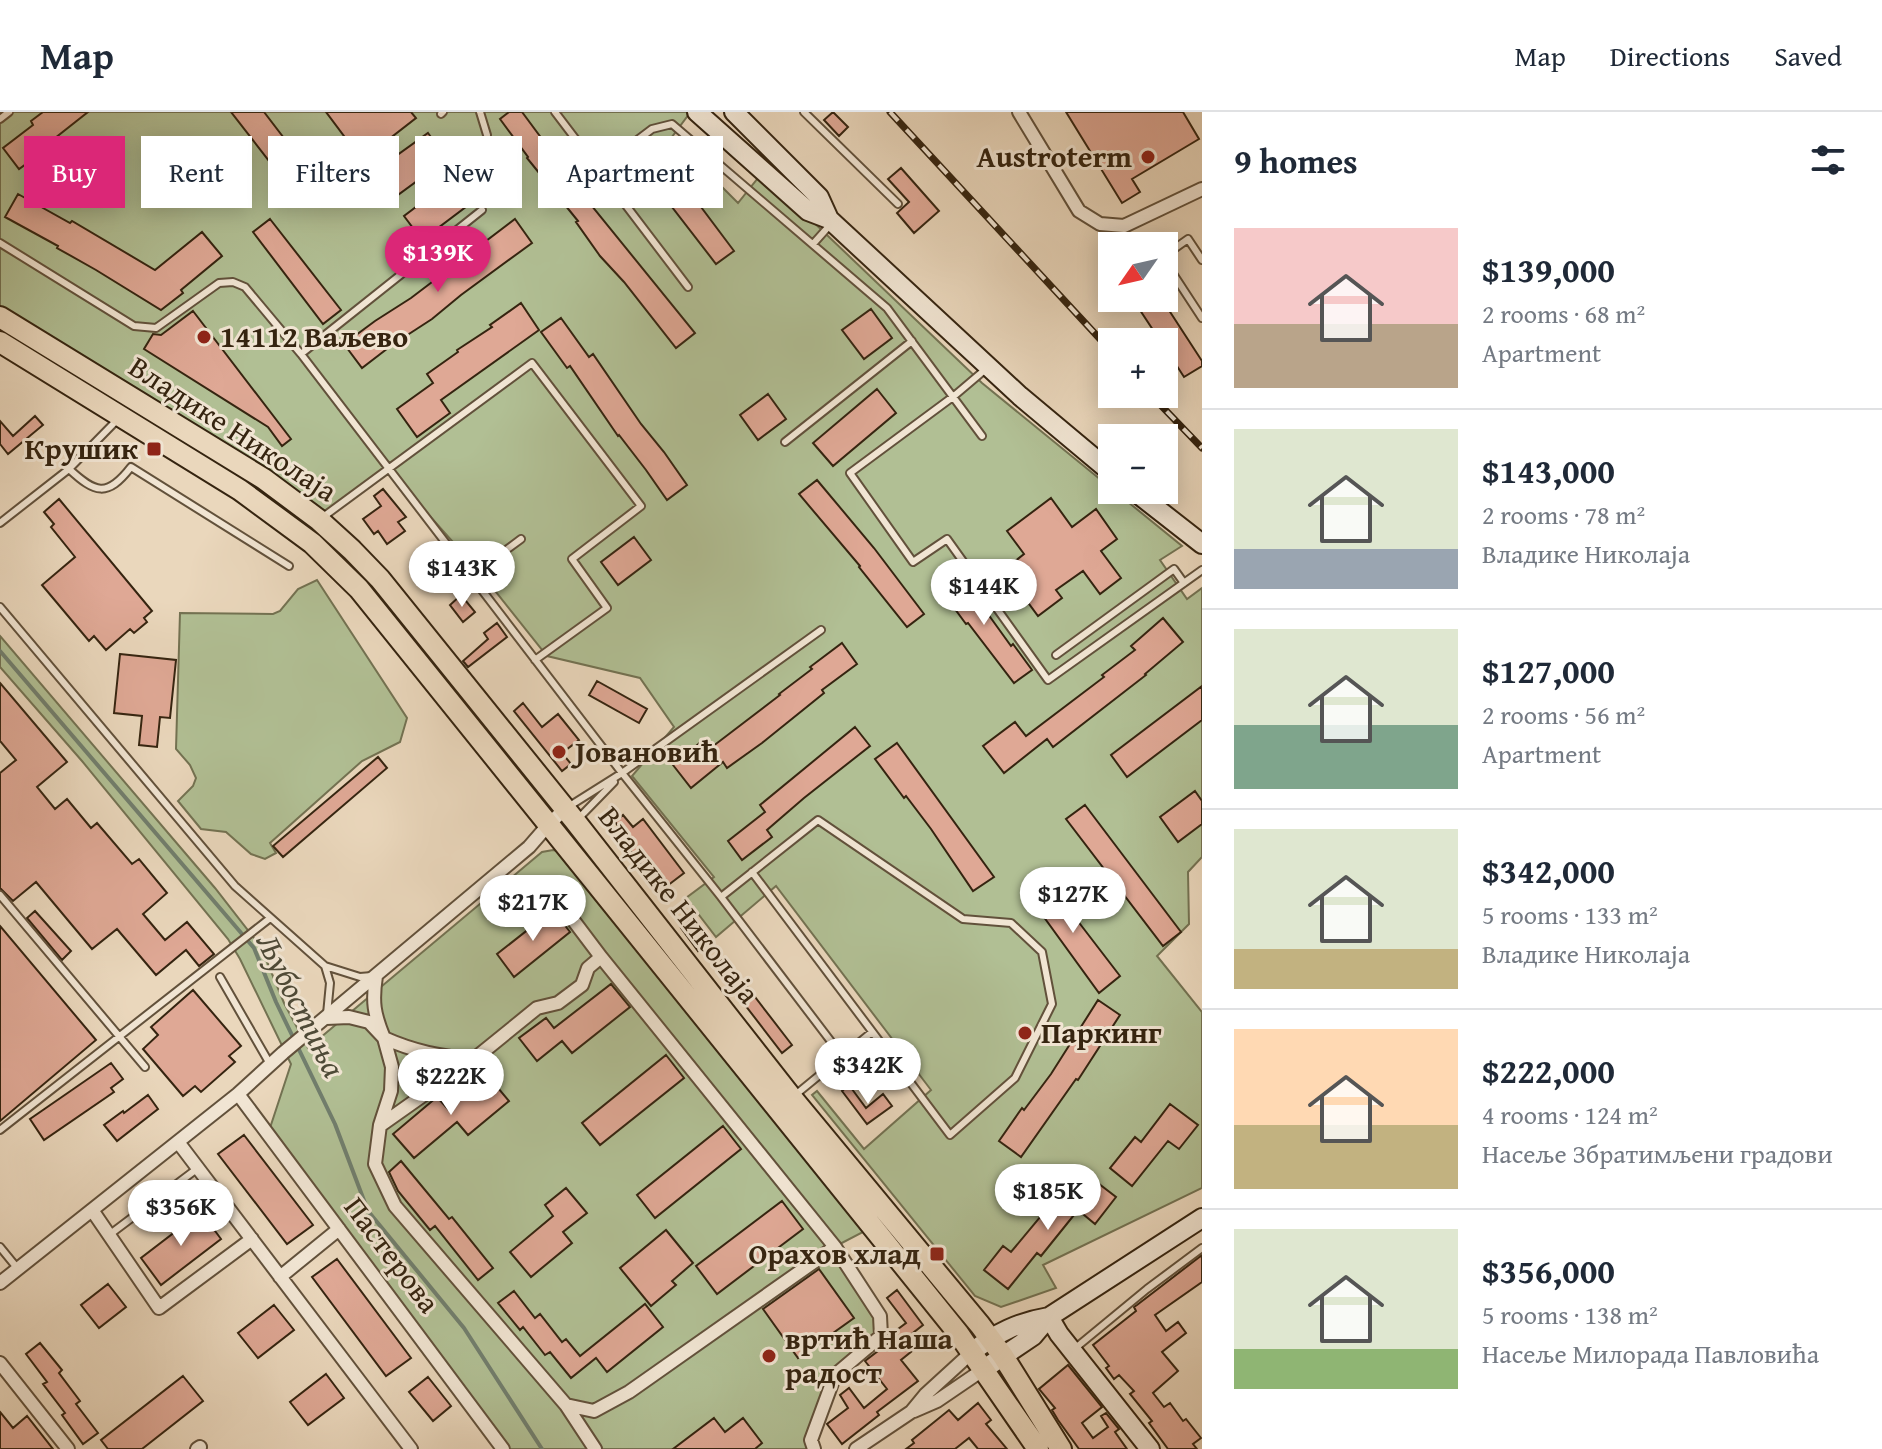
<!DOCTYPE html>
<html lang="en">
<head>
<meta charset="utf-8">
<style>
  body { margin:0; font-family:"Gentium Book Plus",serif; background:#f6f6f7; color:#1f2937; height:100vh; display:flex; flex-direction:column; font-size:30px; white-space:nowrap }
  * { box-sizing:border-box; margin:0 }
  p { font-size:26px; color:#747a83 }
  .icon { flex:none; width:44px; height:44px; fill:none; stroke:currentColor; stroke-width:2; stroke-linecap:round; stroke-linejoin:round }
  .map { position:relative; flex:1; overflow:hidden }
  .panel { display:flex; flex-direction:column; background:#fff; width:680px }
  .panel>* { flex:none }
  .guide { position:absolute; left:24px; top:24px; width:760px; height:72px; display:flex; gap:16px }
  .needle { width:52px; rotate:236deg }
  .buttons { position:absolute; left:1098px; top:120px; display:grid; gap:16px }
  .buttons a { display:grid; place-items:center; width:80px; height:80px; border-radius:0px; background:#fff; box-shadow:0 4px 20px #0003; font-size:40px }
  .price { position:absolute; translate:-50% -68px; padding:0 18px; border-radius:28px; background:#fff; color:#222; font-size:26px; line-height:52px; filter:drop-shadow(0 2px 4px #0008) }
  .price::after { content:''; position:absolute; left:50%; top:48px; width:24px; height:18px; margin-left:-12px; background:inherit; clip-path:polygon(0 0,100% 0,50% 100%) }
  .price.active { background:#db2777; color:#fff }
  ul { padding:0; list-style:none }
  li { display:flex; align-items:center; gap:24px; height:200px; padding:0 32px }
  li+li { border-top:2px solid #e0e1e3 }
  li span { display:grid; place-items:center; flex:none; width:224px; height:160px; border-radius:0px; color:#555 }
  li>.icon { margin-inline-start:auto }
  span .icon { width:96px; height:96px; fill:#fffc; stroke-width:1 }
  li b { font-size:34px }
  h2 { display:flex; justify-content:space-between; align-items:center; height:96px; padding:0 32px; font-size:34px }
  .tag { padding:0 28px; border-radius:0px; background:#fff; box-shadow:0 4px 20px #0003; font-size:28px; line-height:72px }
  .tag.active { background:#db2777; color:#fff }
  header { display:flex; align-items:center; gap:48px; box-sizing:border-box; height:112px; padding:0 40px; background:#fff; border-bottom:2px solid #e0e1e3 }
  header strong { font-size:38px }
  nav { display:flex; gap:44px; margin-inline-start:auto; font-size:28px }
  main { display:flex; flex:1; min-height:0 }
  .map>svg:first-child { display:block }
  .green { fill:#b1bf94; stroke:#737252; stroke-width:2 }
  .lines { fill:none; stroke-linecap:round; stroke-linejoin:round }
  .stream { stroke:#717e6d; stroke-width:4 }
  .building { fill:#dfa895; stroke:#352410; stroke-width:2 }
  .lane-casing { stroke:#62513b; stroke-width:10 }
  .street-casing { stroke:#62513b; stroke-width:16 }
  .secondary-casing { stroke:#352410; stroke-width:22 }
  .primary-casing { stroke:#352410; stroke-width:24 }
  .lane { stroke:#f1e5d3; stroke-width:6 }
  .street { stroke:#f1e5d3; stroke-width:12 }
  .secondary { stroke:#f1e5d3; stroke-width:18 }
  .primary { stroke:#ead7bc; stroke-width:20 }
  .rail-casing { stroke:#352410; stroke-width:7 }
  .rail { stroke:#f1e5d3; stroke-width:4; stroke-dasharray:12; stroke-linecap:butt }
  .poi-dot { fill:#8f2418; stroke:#f1e5d3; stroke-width:3 }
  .labels { text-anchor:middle; stroke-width:6; stroke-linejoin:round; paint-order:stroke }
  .poi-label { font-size:30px; font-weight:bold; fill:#352410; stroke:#f1e5d3; text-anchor:start }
  .street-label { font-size:30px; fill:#352410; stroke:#f1e5d3 }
  .water-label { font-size:32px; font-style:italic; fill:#4e4a37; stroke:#f1e5d3 }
</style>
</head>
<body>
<header>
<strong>Map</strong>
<nav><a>Map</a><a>Directions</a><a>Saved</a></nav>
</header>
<main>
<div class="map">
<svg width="1202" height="1337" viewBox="0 0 1202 1337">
  <rect width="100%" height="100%" fill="#ead7bc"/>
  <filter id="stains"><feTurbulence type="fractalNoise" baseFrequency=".0025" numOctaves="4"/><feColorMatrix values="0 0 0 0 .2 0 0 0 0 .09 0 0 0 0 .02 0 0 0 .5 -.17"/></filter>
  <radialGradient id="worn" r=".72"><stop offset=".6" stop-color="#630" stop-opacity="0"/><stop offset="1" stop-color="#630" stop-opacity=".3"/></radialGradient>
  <path class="green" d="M0 0H686L689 2 672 25 738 91 762 61 982 271 1182 434 1160 448 1187 487 1202 476V745L1188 760 1189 812 1157 844 1202 900V1076L1043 1153 1056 1176 1001 1195 975 1184 812 983 817 979 864 1037 931 978 776 774 716 825 686 786 714 765 632 664 674 615 640 566 547 544 484 465 388 357 319 408 0 205Z
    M317 468 407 606 400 630 362 649 270 731 276 741 265 747 251 742 226 720 201 717 178 689 193 674 196 666 190 653 176 637 180 501 273 502 280 499 298 477Z
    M0 524 215 776 261 835 284 891 308 936 542 740 553 738 566 741 865 1119 836 1134 880 1204 881 1224 835 1263 814 1337H503L268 1022 291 952 240 847 228 827 82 649 0 555Z"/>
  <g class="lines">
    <path class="stream" d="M0 539 254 836 276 890 335 1012 368 1099 464 1216 542 1337"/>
  </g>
  <path class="building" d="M43 0H88L45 34 47 37 19 57 3 36 33 13 31 9Z
    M231 0H264L303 51 283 67Z
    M326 0H411L416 6 362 48Z
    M509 0H522L591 93 695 221 676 236 624 170 600 144 576 110 578 109 527 46 528 45 500 7Z
    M833 0 848 15 839 24 824 8Z
    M1066 0H1183L1199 27 1132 67 1140 80 1122 91Z
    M428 21 447 47 391 88 371 62Z
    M656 38 685 76 686 75 734 139 716 152 638 51Z
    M901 56 939 99 914 121 897 101 909 90 888 67Z
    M457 64 475 88 422 128 404 104Z
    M18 82 70 111 72 109 155 158 202 120 222 144 181 178 183 181 161 198 96 158 57 136 58 134 5 105Z
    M270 107 341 198 323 212 253 120Z
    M515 107 532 131 461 183 432 207 392 233 362 256 344 232 375 209 411 186Z
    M1132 186H1161L1202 249V254L1184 265 1164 234V230H1161Z
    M521 191 539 218 441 288 450 301 417 325 397 297 433 271 427 262 458 240 457 238 492 215 490 213Z
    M871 197 892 226 864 247 842 218Z
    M193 199 291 327 282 334 268 315 144 237 153 222 161 223Z
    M561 206 589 245 593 242 641 312 664 340 687 373 667 388 646 358 619 323 618 324 570 254 567 256 541 220Z
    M877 277 896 301 833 354 813 331Z
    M768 282 786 307 758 328 740 303Z
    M35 304 43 313 8 342 0 332V309L13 324Z
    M817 368 874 436 924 502 907 515 859 455 860 454 799 382Z
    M383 377 406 405 398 410 405 419 387 432 378 419 374 422 363 407 381 394 374 384Z
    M1051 386 1072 415 1096 397 1117 427 1101 439 1121 466 1100 482 1083 459 1056 478 1062 486 1038 504 1004 458 1024 442 1007 419Z
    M59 387 152 499 144 506 147 510 134 521 130 517 106 538 94 524 89 529 42 473 75 445 51 415 54 412 44 400Z
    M634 425 651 448 618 473 601 450Z
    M957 459 1011 534 1013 532 1032 558 1014 571 968 511 966 512 938 474Z
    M461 483 475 500 463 510 450 493Z
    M1163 506 1183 530 1145 562 1146 563 1053 635 1047 627 1004 661 983 634 1015 610 1026 624 1104 565 1102 563 1135 538 1131 534Z
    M497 511 507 525 468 555 463 549 488 527 484 521Z
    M842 531 857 552 822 578 824 581 762 631 727 656 723 650 691 676 673 653 701 630 708 638 780 583 779 582 812 557 810 555Z
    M120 542 176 548 170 606 160 605 157 635 139 633 142 604 114 601Z
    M597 569 647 597 639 611 589 583Z
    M0 571 67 650 37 675 55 697 67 687 91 716 97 711 132 752 139 747 167 781 143 802 165 828 187 810 214 842 199 854 186 838 156 863 117 817 92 837 36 770 13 789 0 776V661L16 648 0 629Z
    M1202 574V608L1127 665 1111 643Z
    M523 591 542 615 558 602 579 628 562 641 571 652 562 659 514 599Z
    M855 615 870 634 804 686 767 718 772 725 742 748 728 729 765 700 760 693Z
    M897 631 994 765 973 779 931 717 906 684 904 686 875 647Z
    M378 645 387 656 283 745 273 734Z
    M1195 679 1202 689V712L1178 730 1160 705Z
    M1085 693 1181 820 1163 834 1066 707Z
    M623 703 633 715 643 707 684 761 667 774 668 776 659 783 644 763 648 760 629 737 632 735 622 724 625 722 615 710Z
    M1044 765 1120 864 1099 881 1025 779Z
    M553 798 570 820 514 865 497 842Z
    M35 799 71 839 62 848 27 806Z
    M691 808 709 831 698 839 681 816Z
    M0 814 96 928 0 1009Z
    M725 846 792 933 782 941 715 854Z
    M611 872 630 895 572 941 562 929 537 949 519 926 546 906 554 916Z
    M193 878 241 934 229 944 235 950 201 980 195 974 183 984 143 937 158 923 151 915Z
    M1098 888 1120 903 1078 968 1076 967 1021 1045 999 1029 1022 996 1024 998 1051 962Z
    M666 943 684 966 600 1033 582 1011Z
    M111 951 123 967 111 976 114 980 44 1028 30 1007Z
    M488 964 509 989 468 1023 457 1010 414 1046 393 1022 437 985 448 997Z
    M849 973 866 996 883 982 892 994 867 1012 842 979Z
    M148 983 158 997 117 1029 104 1013 123 999 124 1001Z
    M1170 992 1198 1013 1179 1037 1168 1029 1132 1074 1110 1056 1135 1025 1141 1030Z
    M723 1014 741 1037 655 1106 637 1083Z
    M244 1023 313 1113 287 1132 218 1042Z
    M401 1049 449 1107 452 1105 493 1156 478 1168 435 1114 430 1118 398 1079 389 1060Z
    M1090 1065 1116 1085 1095 1112 1078 1098 1041 1144 1037 1141 1008 1177 984 1158 1003 1134 1011 1140 1050 1093 1062 1102Z
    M566 1076 587 1101 563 1120 572 1131 531 1165 510 1140 553 1104 545 1093Z
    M782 1089 803 1117 717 1182 696 1154Z
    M201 1100 221 1127 161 1173 141 1146Z
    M666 1118 693 1151 672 1169 676 1173 651 1194 620 1156Z
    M1202 1143V1170L1155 1203 1166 1219 1178 1210 1186 1221 1162 1240 1178 1259 1153 1281 1164 1295 1170 1291 1183 1309 1186 1307 1201 1326 1193 1332 1197 1337H1168L1149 1311 1152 1309 1130 1282 1134 1279 1119 1263 1114 1267 1106 1256 1109 1254 1093 1233 1136 1199 1134 1195 1137 1193Z
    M337 1147 411 1246 386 1264 312 1165Z
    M819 1157 854 1206 798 1246 763 1197Z
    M108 1172 126 1195 99 1216 81 1193Z
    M897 1178 923 1213 909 1224 917 1235 901 1248 918 1269 877 1300 879 1303 842 1332 827 1312 848 1296 840 1283 849 1276 864 1296 887 1277 865 1249 891 1229 890 1223 906 1211 887 1186Z
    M514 1179 535 1206 540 1202 562 1230 566 1227 580 1244 645 1192 663 1215 607 1260 596 1246 571 1266 550 1240 545 1243 523 1215 520 1218 498 1191Z
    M274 1193 294 1218 258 1246 238 1221Z
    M40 1231 62 1258 59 1261 80 1289 76 1292 98 1321 83 1332 62 1303 65 1301 43 1272 47 1270 26 1242Z
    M1068 1253 1102 1295 1082 1311 1093 1326 1108 1315 1101 1304 1106 1301 1119 1317 1115 1320 1127 1337H1079L1058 1308 1052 1298 1055 1296 1039 1277Z
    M326 1262 344 1286 308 1313 290 1290Z
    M183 1264 203 1289 142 1337H108L101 1328Z
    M428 1265 451 1294 433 1309 409 1280Z
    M978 1291 991 1308 986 1312 1007 1337H978L969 1326 955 1337H906L914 1331 912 1328 949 1298 958 1308Z
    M0 1300 13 1316 27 1304 53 1337H0Z
    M714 1306 725 1320 743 1306 762 1331 755 1337H673Z"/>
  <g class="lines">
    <g class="lane-casing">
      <path id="lane" d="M480 0 487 23
        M555 0 688 175
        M804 0 898 92
        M441 2 443 0
        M0 7 9 0
        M599 57 652 17 672 12 887 196 982 324
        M0 131 134 214 156 216 219 171 233 170 245 175 301 242 622 661 721 785 842 944
        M813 132 830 113
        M1164 144 1188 127 1202 148
        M1164 148 1202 206
        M301 242 482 98
        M987 256 954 284 850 361 913 450 947 427 1048 568 1202 458
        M785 330 912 229
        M69 357C95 381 107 386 131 355L289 454
        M323 405 532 251 641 394 572 447 607 496 535 548
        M0 411 69 357 118 307
        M471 464 521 427
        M0 495 235 774 325 854 360 865 372 864
        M1056 543 1174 457 1184 471
        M568 695 622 661 821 518
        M577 708 614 670
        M0 783 145 955
        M721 785 818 708 963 807 1011 811 1042 840 1052 892 1015 966 950 1023 752 760
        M325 854 330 871 327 902
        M220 865 270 952
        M794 984 872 920
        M0 1018 269 807
        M109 1123 198 1056
        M0 1135 18 1157
        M1073 1238 1147 1177 1202 1136"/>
    </g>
    <g class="street-casing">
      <path id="street" d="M1019 0 1079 99 1100 112 1124 114 1202 77
        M601 845 835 1135 880 1204 881 1224 835 1263 811 1328 814 1337
        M326 906 349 905 369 910 384 926C374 902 372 890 376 864
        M384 926 392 955 391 979 380 1013 375 1052 395 1094 566 1293 594 1299 629 1280 835 1135
        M384 926C415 940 440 944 473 948
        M238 982 503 1337
        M381 1013 473 948 537 896 558 891 582 873 588 856 601 845 558 788
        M178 1030 411 1337
        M92 1098 159 1196 252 1127
        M280 1165 339 1117
        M0 1171 238 982 283 941 529 735 549 712 565 697
        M0 1251 68 1337
        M566 1293 595 1337
        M914 1299 937 1289 984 1257
        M197 1337 200 1335
        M856 1337 911 1300 925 1283 972 1240"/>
    </g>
    <g class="secondary-casing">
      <path id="secondary" d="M697 0 808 99 829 107 1020 284 1112 361
        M734 0 819 85 829 107
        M1133 378 1202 432
        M1049 1205 1059 1222 1150 1337
        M972 1240C996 1221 1019 1210 1049 1205L1202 1106
        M984 1257 1033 1224 1049 1205"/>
    </g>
    <g class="primary-casing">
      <path id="primary" d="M0 205 264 367 319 408 352 438 380 467 575 709 792 986 980 1213 1003 1244 1061 1337
        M0 230 240 378 312 431 359 477 958 1221 1038 1337"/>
    </g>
    <use href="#lane" class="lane"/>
    <use href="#street" class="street"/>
    <use href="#secondary" class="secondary"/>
    <use href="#primary" class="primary"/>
    <g class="rail-casing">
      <path id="rail" d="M890 0 1112 240
        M1150 282 1202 336"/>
    </g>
    <use href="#rail" class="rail"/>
  </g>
  <g class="poi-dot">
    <circle cx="1148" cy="45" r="8"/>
    <circle cx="204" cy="225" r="8"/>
    <rect x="146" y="329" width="16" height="16" rx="4"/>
    <circle cx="559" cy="640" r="8"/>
    <circle cx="1025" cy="921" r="8"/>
    <rect x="929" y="1134" width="16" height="16" rx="4"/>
    <circle cx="769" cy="1244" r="8"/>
  </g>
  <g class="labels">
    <g class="poi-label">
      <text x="1132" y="55" text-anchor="end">Austroterm</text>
      <text x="220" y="235">14112 Ваљево</text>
      <text x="138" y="347" text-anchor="end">Крушик</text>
      <text x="575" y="650">Јовановић</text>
      <text x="1041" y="931">Паркинг</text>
      <text x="921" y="1152" text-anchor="end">Орахов хлад</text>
      <text x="785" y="1237">вртић Наша<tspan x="785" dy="34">радост</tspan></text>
    </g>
    <g class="street-label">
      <text transform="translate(233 317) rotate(33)" y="10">Владике Николаја</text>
      <text transform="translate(679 793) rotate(52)" y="10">Владике Николаја</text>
      <text transform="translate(392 1143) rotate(53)" y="10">Пастерова</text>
    </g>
    <g class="water-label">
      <text transform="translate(301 893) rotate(63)" y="11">Љубостиња</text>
    </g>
  </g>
  <rect width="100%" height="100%" filter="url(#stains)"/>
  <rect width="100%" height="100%" fill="url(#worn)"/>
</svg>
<div class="buttons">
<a><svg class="needle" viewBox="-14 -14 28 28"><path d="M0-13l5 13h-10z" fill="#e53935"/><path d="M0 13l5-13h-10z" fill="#747a83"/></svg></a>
<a>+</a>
<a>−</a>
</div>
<b class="price active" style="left:438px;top:182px">$139K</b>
<b class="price" style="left:462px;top:497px">$143K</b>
<b class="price" style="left:984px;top:515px">$144K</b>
<b class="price" style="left:1073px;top:823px">$127K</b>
<b class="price" style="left:533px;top:831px">$217K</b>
<b class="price" style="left:868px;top:994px">$342K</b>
<b class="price" style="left:451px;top:1005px">$222K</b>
<b class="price" style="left:1048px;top:1120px">$185K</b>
<b class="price" style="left:181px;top:1136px">$356K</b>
<div class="guide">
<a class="tag active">Buy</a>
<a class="tag">Rent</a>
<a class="tag">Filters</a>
<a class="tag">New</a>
<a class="tag">Apartment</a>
</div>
</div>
<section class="panel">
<h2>9 homes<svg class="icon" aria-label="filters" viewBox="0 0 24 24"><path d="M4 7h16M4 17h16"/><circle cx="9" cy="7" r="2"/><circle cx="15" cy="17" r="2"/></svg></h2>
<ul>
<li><span style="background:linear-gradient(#f6c9c9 60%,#b9a48a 0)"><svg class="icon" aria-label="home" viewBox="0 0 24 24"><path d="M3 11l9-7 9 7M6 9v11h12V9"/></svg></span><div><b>$139,000</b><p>2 rooms · 68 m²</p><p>Apartment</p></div></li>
<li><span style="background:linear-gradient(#dfe7d0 75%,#9aa5b1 0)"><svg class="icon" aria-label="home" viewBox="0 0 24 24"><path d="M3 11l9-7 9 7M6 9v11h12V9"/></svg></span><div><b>$143,000</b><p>2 rooms · 78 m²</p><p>Владике Николаја</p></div></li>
<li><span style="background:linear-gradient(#dfe7d0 60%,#7fa58c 0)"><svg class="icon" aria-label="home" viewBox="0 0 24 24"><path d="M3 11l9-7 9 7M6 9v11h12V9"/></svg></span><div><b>$127,000</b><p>2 rooms · 56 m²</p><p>Apartment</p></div></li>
<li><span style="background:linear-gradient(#dfe7d0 75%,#c2b280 0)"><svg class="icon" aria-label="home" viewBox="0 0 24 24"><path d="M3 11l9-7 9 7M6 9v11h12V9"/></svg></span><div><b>$342,000</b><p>5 rooms · 133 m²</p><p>Владике Николаја</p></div></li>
<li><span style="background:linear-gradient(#ffd9b3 60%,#c2b280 0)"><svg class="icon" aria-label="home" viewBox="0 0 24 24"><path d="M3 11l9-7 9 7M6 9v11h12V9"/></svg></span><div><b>$222,000</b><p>4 rooms · 124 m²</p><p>Насеље Збратимљени градови</p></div></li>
<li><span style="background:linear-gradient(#dfe7d0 75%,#8fb573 0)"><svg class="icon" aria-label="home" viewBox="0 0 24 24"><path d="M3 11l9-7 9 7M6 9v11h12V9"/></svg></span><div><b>$356,000</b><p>5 rooms · 138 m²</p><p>Насеље Милорада Павловића</p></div></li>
</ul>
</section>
</main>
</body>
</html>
